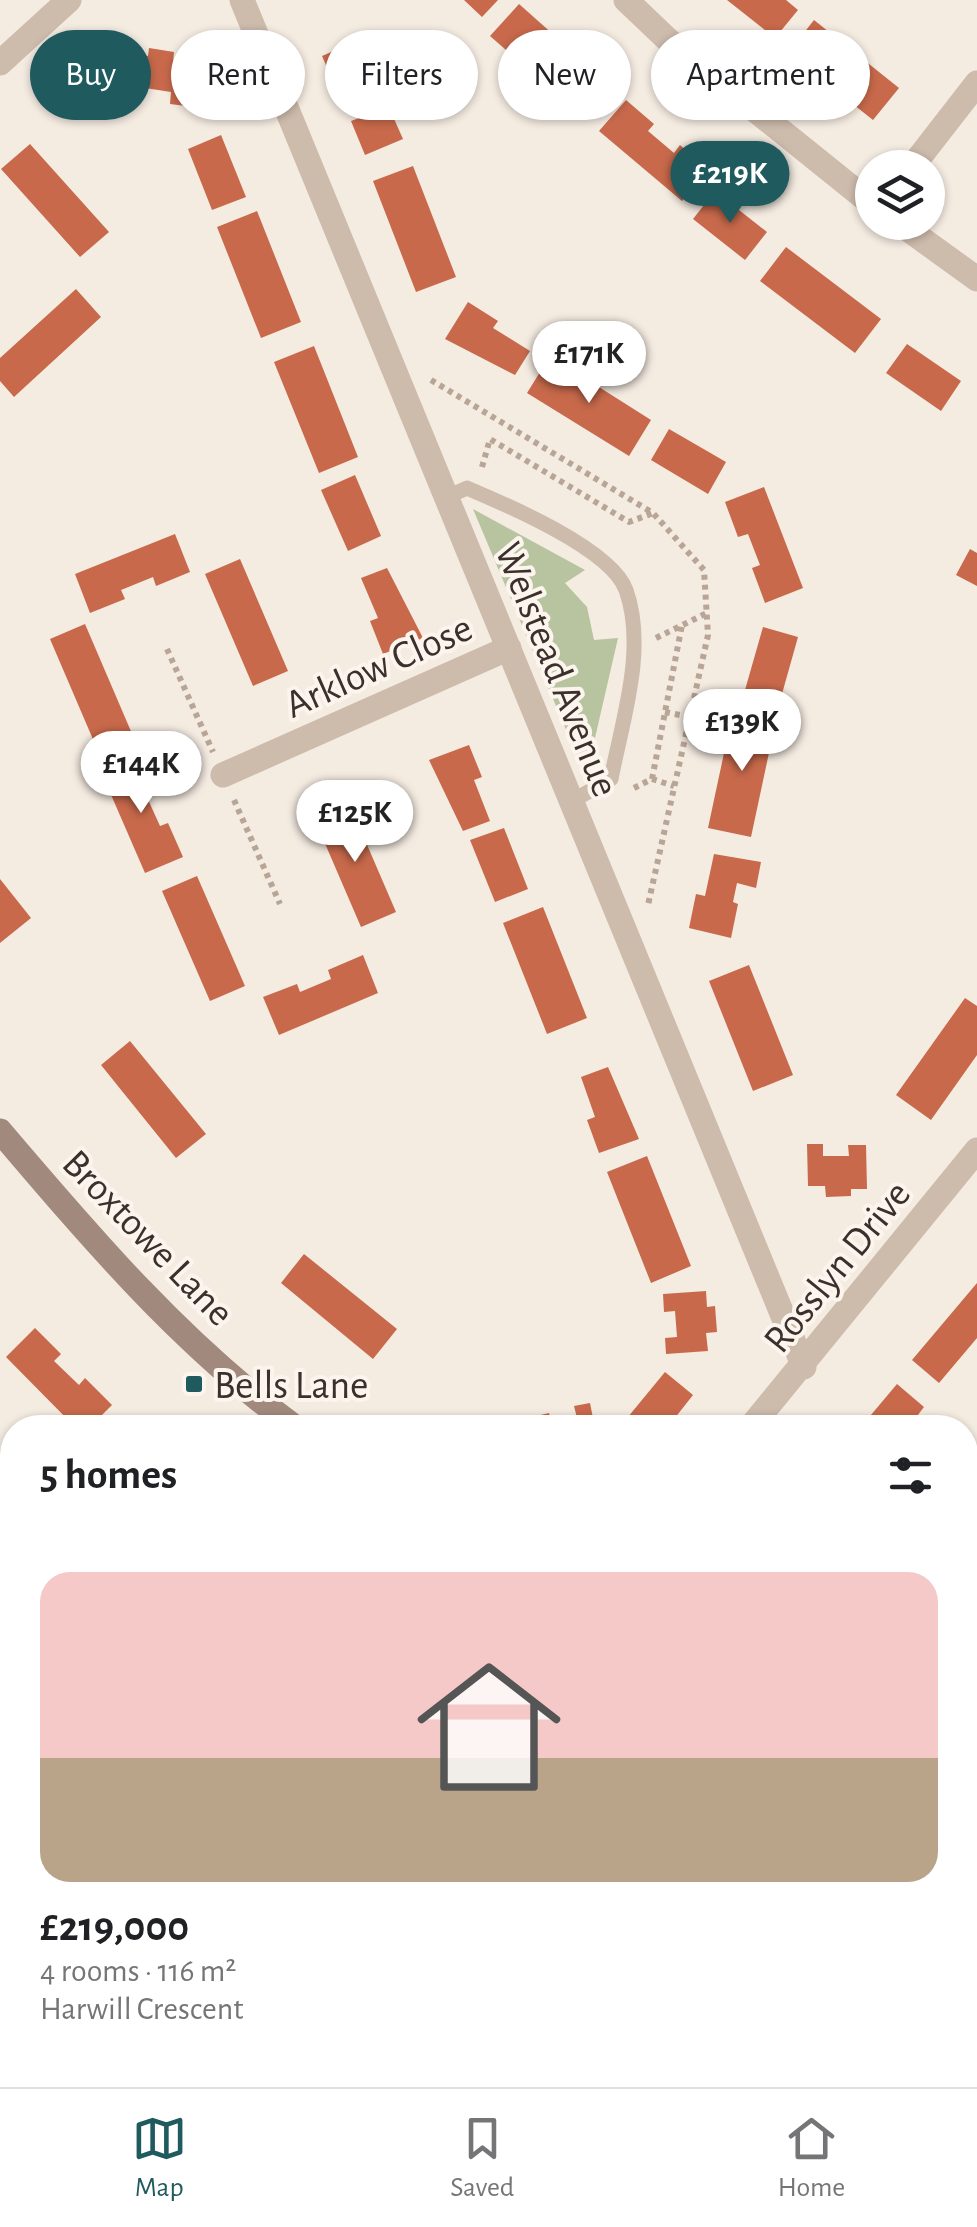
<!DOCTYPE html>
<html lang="en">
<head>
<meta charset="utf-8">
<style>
  body { margin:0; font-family:"Alegreya Sans",sans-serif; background:#f2f2f2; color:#202124; height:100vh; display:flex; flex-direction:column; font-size:38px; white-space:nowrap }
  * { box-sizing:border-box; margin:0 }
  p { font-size:32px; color:#757577 }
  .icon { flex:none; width:55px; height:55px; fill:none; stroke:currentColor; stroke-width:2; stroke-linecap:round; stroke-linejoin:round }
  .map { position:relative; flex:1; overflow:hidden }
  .sheet { position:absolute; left:0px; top:1415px; width:978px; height:672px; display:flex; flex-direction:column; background:#fff; border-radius:40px 40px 0 0; box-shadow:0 2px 8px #0004 }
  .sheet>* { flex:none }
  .banner { position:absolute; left:30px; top:30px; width:918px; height:90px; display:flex; gap:20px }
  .tools { position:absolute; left:855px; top:150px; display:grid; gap:20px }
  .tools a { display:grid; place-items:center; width:90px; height:90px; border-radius:50%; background:#fff; box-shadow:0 2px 8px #0004; font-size:50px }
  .price { position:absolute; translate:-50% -85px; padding:0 22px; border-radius:35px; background:#fff; color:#222; font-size:32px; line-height:65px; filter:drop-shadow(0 2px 5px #0008) }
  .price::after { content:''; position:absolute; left:50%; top:60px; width:30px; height:22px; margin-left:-15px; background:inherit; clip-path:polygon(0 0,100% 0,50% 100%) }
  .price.on { background:#1f5a5e; color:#fff }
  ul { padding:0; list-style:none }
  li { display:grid; align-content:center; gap:20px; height:530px; padding:0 40px }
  li span { display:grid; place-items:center; height:310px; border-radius:30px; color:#555 }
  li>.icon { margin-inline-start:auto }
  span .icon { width:180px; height:180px; fill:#fffc; stroke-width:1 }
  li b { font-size:42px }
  h2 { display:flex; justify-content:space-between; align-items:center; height:120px; padding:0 40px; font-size:42px }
  .pill { padding:0 35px; border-radius:45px; background:#fff; box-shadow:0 2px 8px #0004; font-size:35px; line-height:90px }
  .pill.on { background:#1f5a5e; color:#fff }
  .menu { display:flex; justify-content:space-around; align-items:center; height:140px; border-top:2px solid #e0e0e0; background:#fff; font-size:28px; color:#757577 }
  .menu a { display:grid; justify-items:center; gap:5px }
  .menu .on { color:#1f5a5e }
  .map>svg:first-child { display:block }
  .green { fill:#b8c4a0 }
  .building { fill:#c8694b }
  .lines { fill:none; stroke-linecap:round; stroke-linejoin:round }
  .path { stroke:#b9a596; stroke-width:6; stroke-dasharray:5 5; stroke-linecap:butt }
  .service { stroke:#cdbbac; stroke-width:15 }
  .minor { stroke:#cdbbac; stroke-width:25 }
  .secondary { stroke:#a18a7d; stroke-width:25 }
  .poi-dot { fill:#1f5a5e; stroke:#fbf5ee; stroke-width:4 }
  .labels { text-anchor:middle; stroke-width:8; stroke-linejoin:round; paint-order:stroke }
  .street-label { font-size:40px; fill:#3b302b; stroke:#fbf5ee }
  .poi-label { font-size:40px; fill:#3b302b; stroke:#fbf5ee; text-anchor:start }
</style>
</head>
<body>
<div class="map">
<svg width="977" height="2087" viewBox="0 0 977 2087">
  <rect width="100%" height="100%" fill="#f4ebe1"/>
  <path class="green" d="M473 509 585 570 565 583 587 607 594 640 618 638 586 777Z"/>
  <path class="building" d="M464 0H498L482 17Z
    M727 0H786L798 10 775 38Z
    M519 4 608 83 580 115 490 36Z
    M814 20 899 88 873 120 844 97 850 90 824 69 817 76 788 53Z
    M359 40 403 139 365 155 351 121 359 118 345 87 337 90 322 56Z
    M149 48 174 52 173 62 191 64 186 106 170 104 171 92 145 88 144 99 126 97 132 53 148 56Z
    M626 100 654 124 648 131 674 153 680 145 709 170 682 201 599 131Z
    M221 135 246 197 212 210 188 149Z
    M30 144 109 232 80 257 1 169Z
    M413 166 456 277 416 292 373 181Z
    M715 191 767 232 745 260 693 219Z
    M257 211 301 322 261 338 217 227Z
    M786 247 881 319 855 353 760 281Z
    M76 289 101 317 14 397 0 381V358Z
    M468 302 498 321 493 328 530 351 515 375 445 339Z
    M907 344 961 381 941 411 886 373Z
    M314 346 358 457 319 473 274 362Z
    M550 356 651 420 629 456 527 393Z
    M669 429 726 462 708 494 651 460Z
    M355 475 381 536 348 551 321 490Z
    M764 487 803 588 765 603 752 568 760 565 748 534 738 537 725 502Z
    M175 534 190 572 156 586 153 577 121 590 125 599 90 613 75 574Z
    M970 549 977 553V586L956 575Z
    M240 559 288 671 253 686 205 574Z
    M387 568 423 638 383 654 370 621 378 618 361 578Z
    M85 624 133 736 98 751 50 639Z
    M763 627 798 637 780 701 745 690Z
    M733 711 776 720 751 837 708 828Z
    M469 745 482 777 474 780 490 821 463 831 429 760Z
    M140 758 155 792 146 795 160 826 168 823 183 857 145 873 102 774Z
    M386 784 398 814 380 821 368 791Z
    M349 803 396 912 361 927 314 818Z
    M504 828 528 889 495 902 470 840Z
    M714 854 761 862 756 888 737 883 733 902 738 904 731 938 689 928 696 894 705 896Z
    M197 876 245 986 210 1001 162 891Z
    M0 879 31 918 0 943Z
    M543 907 587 1018 547 1034 503 923Z
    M363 955 378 993 279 1035 263 997 297 984 300 992 331 979 328 970Z
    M749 965 793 1075 753 1091 709 981Z
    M965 998 977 1006V1055L931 1120 896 1095Z
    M130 1041 206 1134 176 1158 101 1065Z
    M608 1067 639 1139 599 1153 587 1120 595 1117 581 1077Z
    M807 1144H823V1156H849L848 1145H866L867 1189H851V1196L826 1197 825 1186H808Z
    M647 1156 691 1266 651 1283 607 1172Z
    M304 1254 397 1329 373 1359 281 1283Z
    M977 1283V1338L939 1383 912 1360Z
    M706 1291 707 1307 715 1306 717 1332 706 1333 708 1351 666 1354 665 1338 677 1337 675 1311 664 1312 663 1294Z
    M35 1328 61 1354 54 1361 79 1385 85 1378 112 1405 89 1428H76L6 1357Z
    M665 1372 693 1395 667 1428H629L623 1423Z
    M897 1384 924 1407 908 1428H860Z
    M590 1403 595 1428H534L532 1417 549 1413 552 1424 577 1418 574 1406Z
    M12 1670V1708L4 1711 0 1674Z
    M965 1757 977 1758V1796H965Z
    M965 1877 977 1878V1917L965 1916Z
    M12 1929V1963L0 1967V1934Z
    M12 2014V2075L31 2077 0 2083V2017Z
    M965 2024 977 2025V2063L965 2062Z
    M209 2075H248L246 2087H206Z
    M636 2075H680L678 2087H634Z"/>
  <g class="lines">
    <path class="path" d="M431 380 653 513 704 570 708 635 648 905
      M482 467 490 439 629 522 653 513
      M656 638 707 613
      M167 649 213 752
      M665 712 689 717
      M652 779 682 625
      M634 788 652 779 674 786
      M234 800 280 904
      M965 1961H977
      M340 2075 424 2087"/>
    <path class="service" d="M447 497 467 488C507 505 611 549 626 590 647 649 622 721 611 779L572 801"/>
    <path class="minor" d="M242 0 804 1367
      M626 0 668 40 872 204
      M0 63 69 0
      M911 168 977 83
      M898 222 977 279
      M223 775 509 648
      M750 1428 977 1150
      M557 2087 559 2075"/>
    <path class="secondary" d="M0 1131C91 1238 182 1345 296 1428
      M965 1658H977
      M0 1809 12 1805"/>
  </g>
  <rect class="poi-dot" x="184" y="1374" width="20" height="20" rx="5"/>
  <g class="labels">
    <g class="street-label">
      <text transform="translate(378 665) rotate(-24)" y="14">Arklow Close</text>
      <text transform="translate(558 669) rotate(68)" y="14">Welstead Avenue</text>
      <text transform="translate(149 1237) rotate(46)" y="14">Broxtowe Lane</text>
      <text transform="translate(836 1266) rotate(-51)" y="14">Rosslyn Drive</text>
    </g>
    <g class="poi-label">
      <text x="214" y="1398">Bells Lane</text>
    </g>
  </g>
</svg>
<div class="tools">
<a><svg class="icon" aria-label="layers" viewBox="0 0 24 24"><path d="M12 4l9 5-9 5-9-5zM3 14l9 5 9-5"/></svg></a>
</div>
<b class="price on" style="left:730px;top:226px">£219K</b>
<b class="price" style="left:589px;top:406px">£171K</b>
<b class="price" style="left:742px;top:774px">£139K</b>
<b class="price" style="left:141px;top:816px">£144K</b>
<b class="price" style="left:355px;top:865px">£125K</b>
<div class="banner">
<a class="pill on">Buy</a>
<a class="pill">Rent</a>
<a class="pill">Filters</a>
<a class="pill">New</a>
<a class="pill">Apartment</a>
</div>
<section class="sheet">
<h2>5 homes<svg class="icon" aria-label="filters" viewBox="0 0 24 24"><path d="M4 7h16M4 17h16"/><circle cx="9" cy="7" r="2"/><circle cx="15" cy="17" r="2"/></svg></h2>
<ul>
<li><span style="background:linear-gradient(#f6c9c9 60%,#b9a48a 0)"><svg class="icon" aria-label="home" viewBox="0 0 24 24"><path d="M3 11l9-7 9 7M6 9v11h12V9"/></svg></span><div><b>£219,000</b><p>4 rooms · 116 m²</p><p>Harwill Crescent</p></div></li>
</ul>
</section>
</div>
<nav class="menu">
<a class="on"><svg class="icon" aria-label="map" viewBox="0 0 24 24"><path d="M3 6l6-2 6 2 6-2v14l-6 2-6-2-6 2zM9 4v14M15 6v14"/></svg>Map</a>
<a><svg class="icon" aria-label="saved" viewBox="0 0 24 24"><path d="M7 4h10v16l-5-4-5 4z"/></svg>Saved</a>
<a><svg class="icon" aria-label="home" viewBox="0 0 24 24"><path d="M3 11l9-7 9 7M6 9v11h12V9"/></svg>Home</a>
</nav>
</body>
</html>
